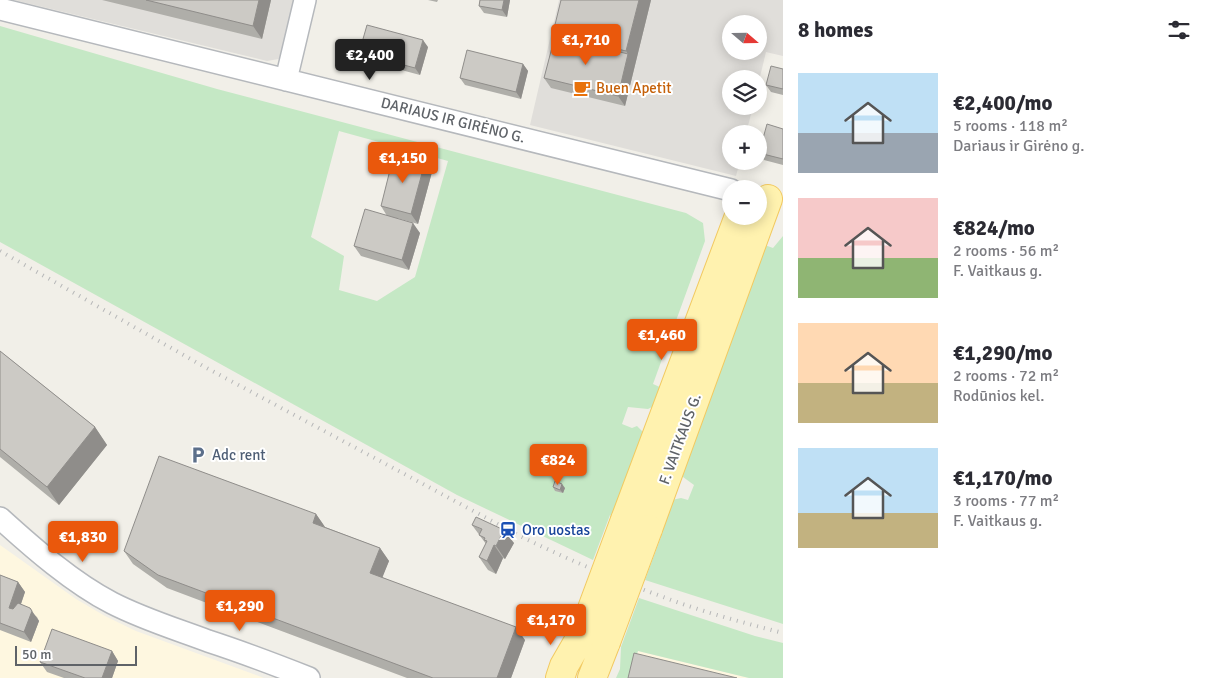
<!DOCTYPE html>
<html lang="en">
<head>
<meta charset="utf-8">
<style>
  body { margin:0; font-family:Signika,sans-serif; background:#f2f2f3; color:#2b2b33; height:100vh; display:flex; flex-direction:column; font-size:19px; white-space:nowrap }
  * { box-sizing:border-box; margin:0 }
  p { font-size:16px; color:#7c7c81 }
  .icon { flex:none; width:28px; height:28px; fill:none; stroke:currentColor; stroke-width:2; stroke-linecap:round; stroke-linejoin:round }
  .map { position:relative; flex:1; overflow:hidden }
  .details { display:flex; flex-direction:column; background:#fff; width:425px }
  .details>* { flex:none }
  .needle { width:32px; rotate:110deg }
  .tools { position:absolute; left:722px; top:15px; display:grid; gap:10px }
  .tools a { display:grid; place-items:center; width:45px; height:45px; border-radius:50%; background:#fff; box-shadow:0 2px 12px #0003; font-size:25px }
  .scale { position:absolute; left:15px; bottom:12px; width:122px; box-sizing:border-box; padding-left:5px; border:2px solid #5f6368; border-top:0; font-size:14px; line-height:18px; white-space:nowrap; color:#5f6368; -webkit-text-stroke:4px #fff; paint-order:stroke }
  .price { position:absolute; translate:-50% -42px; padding:0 11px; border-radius:5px; background:#ea580c; color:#fff; font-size:16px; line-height:32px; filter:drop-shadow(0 1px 2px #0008) }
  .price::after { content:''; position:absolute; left:50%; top:30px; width:15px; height:11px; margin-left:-8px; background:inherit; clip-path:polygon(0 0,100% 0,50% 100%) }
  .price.active { background:#222; color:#fff }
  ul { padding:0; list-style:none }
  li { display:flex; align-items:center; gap:15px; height:125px; padding:0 15px }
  li span { display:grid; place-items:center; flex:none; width:140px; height:100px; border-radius:0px; color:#555 }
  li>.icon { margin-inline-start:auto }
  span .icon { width:60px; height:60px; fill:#fffc; stroke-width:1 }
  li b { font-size:21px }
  h2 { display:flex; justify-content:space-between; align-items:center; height:60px; padding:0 15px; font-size:21px }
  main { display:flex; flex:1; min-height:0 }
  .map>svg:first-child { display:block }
  .commercial { fill:#fef7e0 }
  .industrial { fill:#e0deda; fill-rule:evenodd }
  .green { fill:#c5e8c5; fill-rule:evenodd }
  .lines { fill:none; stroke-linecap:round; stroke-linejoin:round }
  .minor-casing { stroke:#b5b8bc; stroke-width:24 }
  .major-casing { stroke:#f2c960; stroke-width:30 }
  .minor { stroke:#fff; stroke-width:21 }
  .major { stroke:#fff2af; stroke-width:28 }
  .rail { stroke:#b6b7b8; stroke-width:4; stroke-dasharray:1 6; stroke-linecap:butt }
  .major-bridge-casing { stroke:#f2c960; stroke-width:30; stroke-linecap:butt }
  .major-bridge { stroke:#fff2af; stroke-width:28 }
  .wall { fill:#afaea9 }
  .shaded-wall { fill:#8f8d8a }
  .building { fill:#cccac5; stroke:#8f8d8a }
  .labels { text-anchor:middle; stroke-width:4; stroke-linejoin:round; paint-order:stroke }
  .food-label { font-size:15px; fill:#c56008; stroke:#fff; text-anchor:start }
  .street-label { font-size:15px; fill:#5f6368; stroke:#fff }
  .service-label { font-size:15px; fill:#4e5e75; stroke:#fff; text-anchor:start }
  .transit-label { font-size:15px; fill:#164399; stroke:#fff; text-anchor:start }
</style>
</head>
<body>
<main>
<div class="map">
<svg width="783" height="678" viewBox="0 0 783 678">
  <rect width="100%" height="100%" fill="#f1efe8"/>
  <path class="commercial" d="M0 545 76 599 105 616 136 631 264 678H0Z
    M638 651 749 678H628Z"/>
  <path class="industrial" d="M14 0H314L301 55 267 61Z
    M559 0H783V56L766 52 759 81V79H731V106H753L746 134H731V161H740L736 176 530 125ZM731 24H759V51H731Z"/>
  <path class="green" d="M0 26 217 89 686 213 703 223 705 241 653 384 662 388 656 405 648 409 628 407 622 424 632 428 637 426 643 432 645 439 614 516 610 515 593 560 457 495 0 242ZM339 131 448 161 415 277 377 301 339 290 344 256 311 237Z
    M783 236V624L645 580 662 534 658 532 672 500 681 498 688 500 694 485 683 477 682 473 762 244 773 248Z
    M639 598 755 636 783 643V678H749L638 651 628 678H616L620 669 621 647Z"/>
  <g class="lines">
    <g class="minor-casing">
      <path id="minor" d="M0 9 731 190
        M286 80 305 0
        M0 518C33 548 73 583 112 603 143 619 176 629 208 641 242 652 276 665 309 678"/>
    </g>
    <g class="major-casing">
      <path id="major" d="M625 520 739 216
        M648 529 768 199
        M560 678 564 666 583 633
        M592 678 606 642"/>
    </g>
    <use href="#minor" class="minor"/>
    <use href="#major" class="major"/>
    <path class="rail" d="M0 251 203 366 520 536C565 558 611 578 658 595 699 611 741 622 783 633"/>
    <g class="major-bridge-casing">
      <path id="major-bridge" d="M583 633 625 520
        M606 642 648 529"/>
    </g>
    <use href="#major-bridge" class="major-bridge"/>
  </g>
  <path class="wall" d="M102 0H271L262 39Z
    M428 0H438L437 2Z
    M480 0H510L507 17 484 13 479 6Z
    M651 0 625 106 551 88 544 78 555 36 553 33Z
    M428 47 420 75 364 60 359 53Z
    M523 64 528 71 521 99 465 85 460 78Z
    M783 69V95L771 92 766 85Z
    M783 129V165L764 160 759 153Z
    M425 162 432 172 418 224 397 218 420 233 409 270 361 256 354 246 387 216 381 206Z
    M0 351 95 427 107 445 59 505 0 457Z
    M553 487 565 488 563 493 555 491Z
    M316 514 325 527 380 548 389 561 382 577 525 640 511 678H407L167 588 133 564 124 551Z
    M472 525 514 543 505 559 503 558 496 574 488 570 479 557 486 544Z
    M0 575 18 582 25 592 21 604 37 617 39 621 31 642 0 630Z
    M112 651 118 661 112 678H64L47 672 40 662Z"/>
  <path class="shaded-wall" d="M259 0H271L262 39 253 26Z
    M504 0H510L507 17 502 10Z
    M639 0H651L625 106 618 96 628 54 626 51Z
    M423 40 428 47 420 75 415 68Z
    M523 64 528 71 521 99 516 92Z
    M425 162 432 172 418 224 411 214Z
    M413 223 420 233 409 270 402 260Z
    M95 427 107 445 59 505 47 487Z
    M562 484 565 488 563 493 560 490Z
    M316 514 325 527 313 523Z
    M504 530 514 543 505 559 496 546Z
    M494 545 503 558 496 574 487 561Z
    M380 548 389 561 379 586 370 573Z
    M18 582 25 592 16 618 9 608Z
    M30 608 39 621 31 642 24 632Z
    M516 627 525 640 511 678H497Z
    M112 651 118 661 112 678H102Z"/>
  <path class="building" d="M146 0H259L253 26Z
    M480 0H504L502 10 479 6Z
    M561 0H639L626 51 553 33Z
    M367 25 423 40 415 68 359 53Z
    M555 36 628 54 618 96 544 78Z
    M467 50 523 64 516 92 460 78Z
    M771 66 783 69V89L766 85Z
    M767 124 783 129V159L759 153Z
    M394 154 425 162 411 214 381 206Z
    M365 209 413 223 402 260 354 246Z
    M0 351 95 427 47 487 0 449Z
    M159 456 316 514 313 523 380 548 370 573 516 627 497 678H433L158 575 124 551Z
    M555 481 562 484 560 490 553 487Z
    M476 517 504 530 496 546 494 545 487 561 479 557 487 541 484 540 485 538 479 535 482 529 472 525Z
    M0 575 18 582 9 608 13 609 18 603 30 608 32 611 24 632 0 623Z
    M52 629 112 651 102 678H85L40 662Z
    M634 653 737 678H628Z"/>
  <defs>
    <g id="cafe-bare" transform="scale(1.35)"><path d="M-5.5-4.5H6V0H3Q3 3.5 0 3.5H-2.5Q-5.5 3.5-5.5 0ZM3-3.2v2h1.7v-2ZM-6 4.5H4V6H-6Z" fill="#e8710a" stroke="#fff" stroke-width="2.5" paint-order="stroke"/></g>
    <g id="parking-bare" transform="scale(1.35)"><path d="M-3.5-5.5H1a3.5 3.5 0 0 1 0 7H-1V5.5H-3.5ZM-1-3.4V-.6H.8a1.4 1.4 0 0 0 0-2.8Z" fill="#5c6f8a" stroke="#fff" stroke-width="2.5" paint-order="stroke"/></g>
    <g id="station-bare" transform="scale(1.35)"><path d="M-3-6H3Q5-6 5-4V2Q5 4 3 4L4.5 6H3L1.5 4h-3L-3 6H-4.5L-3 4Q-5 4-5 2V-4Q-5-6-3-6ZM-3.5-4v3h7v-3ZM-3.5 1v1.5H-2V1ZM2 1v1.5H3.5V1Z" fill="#1a4fb4" stroke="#fff" stroke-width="2.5" paint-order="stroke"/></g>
  </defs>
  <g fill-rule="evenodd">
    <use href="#cafe-bare" x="582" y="88"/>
    <use href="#parking-bare" x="198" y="455"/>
    <use href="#station-bare" x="508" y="530"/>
  </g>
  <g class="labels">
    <g class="food-label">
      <text x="596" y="93">Buen Apetit</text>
    </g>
    <g class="street-label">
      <text transform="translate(453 120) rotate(14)" y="5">DARIAUS IR GIRĖNO G.</text>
      <text transform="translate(680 439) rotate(-70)" y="5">F. VAITKAUS G.</text>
    </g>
    <g class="service-label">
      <text x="212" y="460">Adc rent</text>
    </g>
    <g class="transit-label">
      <text x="522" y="535">Oro uostas</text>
    </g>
  </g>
</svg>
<div class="tools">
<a><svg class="needle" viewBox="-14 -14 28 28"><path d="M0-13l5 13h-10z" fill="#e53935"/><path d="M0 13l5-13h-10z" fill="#7c7c81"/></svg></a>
<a><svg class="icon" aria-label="layers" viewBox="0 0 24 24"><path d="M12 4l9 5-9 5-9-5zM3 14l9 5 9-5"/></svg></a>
<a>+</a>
<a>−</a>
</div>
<div class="scale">50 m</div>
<b class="price" style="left:586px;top:66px">€1,710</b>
<b class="price active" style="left:370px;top:81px">€2,400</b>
<b class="price" style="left:403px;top:184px">€1,150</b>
<b class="price" style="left:662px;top:361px">€1,460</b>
<b class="price" style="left:558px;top:486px">€824</b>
<b class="price" style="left:83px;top:563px">€1,830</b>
<b class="price" style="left:240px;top:632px">€1,290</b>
<b class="price" style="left:551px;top:646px">€1,170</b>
</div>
<section class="details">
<h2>8 homes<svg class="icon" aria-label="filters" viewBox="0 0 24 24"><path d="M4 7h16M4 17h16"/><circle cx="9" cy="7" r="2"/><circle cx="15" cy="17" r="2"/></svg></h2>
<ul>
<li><span style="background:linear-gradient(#bfe0f5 60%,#9aa5b1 0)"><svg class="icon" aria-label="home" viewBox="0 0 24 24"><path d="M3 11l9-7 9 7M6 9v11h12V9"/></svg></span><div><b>€2,400/mo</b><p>5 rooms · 118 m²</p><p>Dariaus ir Girėno g.</p></div></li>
<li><span style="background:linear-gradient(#f6c9c9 60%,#8fb573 0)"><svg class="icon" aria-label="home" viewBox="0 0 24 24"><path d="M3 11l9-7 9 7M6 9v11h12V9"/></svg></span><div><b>€824/mo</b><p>2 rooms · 56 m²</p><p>F. Vaitkaus g.</p></div></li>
<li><span style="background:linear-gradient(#ffd9b3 60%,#c2b280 0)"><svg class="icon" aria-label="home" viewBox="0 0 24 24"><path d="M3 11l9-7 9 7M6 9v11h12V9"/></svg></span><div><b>€1,290/mo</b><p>2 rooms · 72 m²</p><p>Rodūnios kel.</p></div></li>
<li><span style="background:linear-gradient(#bfe0f5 65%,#c2b280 0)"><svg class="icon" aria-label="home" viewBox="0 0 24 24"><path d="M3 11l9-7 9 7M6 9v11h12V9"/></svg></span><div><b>€1,170/mo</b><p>3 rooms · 77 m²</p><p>F. Vaitkaus g.</p></div></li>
</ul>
</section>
</main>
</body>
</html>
